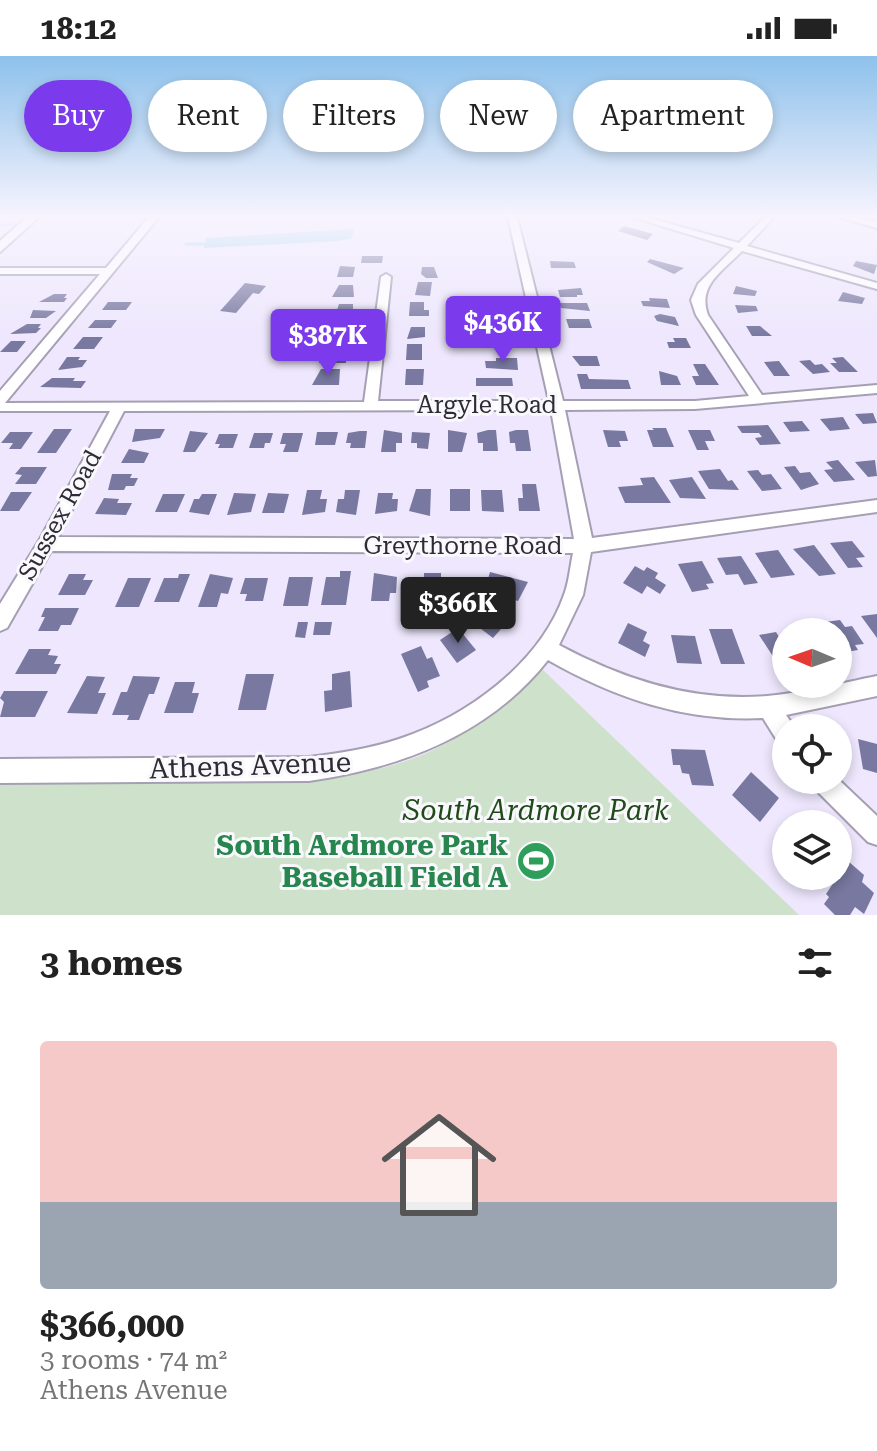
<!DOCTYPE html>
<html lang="en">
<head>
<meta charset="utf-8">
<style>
  body { margin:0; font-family:"Roboto Serif",serif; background:#f6f6f6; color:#222; height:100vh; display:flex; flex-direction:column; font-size:30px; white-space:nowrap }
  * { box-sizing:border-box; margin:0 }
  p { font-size:26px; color:#767676 }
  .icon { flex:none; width:44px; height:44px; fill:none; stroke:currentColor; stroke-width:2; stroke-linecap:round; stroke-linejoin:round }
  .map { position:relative; height:859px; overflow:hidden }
  .sheet { display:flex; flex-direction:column; background:#fff; flex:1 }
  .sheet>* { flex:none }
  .guide { position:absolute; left:24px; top:24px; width:830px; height:72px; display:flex; gap:16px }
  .needle { width:52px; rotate:272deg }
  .fabs { position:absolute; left:772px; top:562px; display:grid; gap:16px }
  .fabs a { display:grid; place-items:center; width:80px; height:80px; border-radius:50%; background:#fff; box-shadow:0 4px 12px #0003; font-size:40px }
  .price { position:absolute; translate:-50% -68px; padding:0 18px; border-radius:8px; background:#7c3aed; color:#fff; font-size:26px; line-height:52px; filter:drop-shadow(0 2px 4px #0008) }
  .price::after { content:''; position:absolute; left:50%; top:48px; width:24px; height:18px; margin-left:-12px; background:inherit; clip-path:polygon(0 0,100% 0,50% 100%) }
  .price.selected { background:#222; color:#fff }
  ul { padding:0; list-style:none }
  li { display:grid; align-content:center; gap:16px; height:424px; padding:0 40px }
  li+li { border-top:2px solid #e0e0e0 }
  li span { display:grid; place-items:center; height:248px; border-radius:8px; color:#555 }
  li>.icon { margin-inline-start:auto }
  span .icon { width:144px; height:144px; fill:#fffc; stroke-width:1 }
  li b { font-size:34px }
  h2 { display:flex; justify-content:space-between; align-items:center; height:96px; padding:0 40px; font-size:34px }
  .pill { padding:0 28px; border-radius:36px; background:#fff; box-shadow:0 4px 12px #0003; font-size:28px; line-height:72px }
  .pill.selected { background:#7c3aed; color:#fff }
  .status { display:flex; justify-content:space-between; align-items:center; height:56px; padding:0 40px; background:#fff; direction:ltr }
  .status svg { height:22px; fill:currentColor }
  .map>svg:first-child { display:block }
  .green { fill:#cee2cb }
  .water { fill:#a6d4ef }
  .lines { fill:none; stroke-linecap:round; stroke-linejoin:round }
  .stream { stroke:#a6d4ef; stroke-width:3 }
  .building { fill:#7878a0 }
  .minor-casing { stroke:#a69fb3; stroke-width:4 }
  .major-casing { stroke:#a69fb3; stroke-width:4 }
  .minor { fill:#fff; fill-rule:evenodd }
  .major { fill:#fff; fill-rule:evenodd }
  .labels { text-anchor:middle; stroke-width:6; stroke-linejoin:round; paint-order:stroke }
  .street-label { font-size:24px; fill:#2e2b34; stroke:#f9f8fc }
  .near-street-label { font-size:28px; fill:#2e2b34; stroke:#f9f8fc }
  .near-park-label { font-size:28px; font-style:italic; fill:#204a19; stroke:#f9f8fc }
  .near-leisure-label { font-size:28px; font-weight:bold; fill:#27864d; stroke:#f9f8fc; text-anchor:end }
</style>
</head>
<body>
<div class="status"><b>18:12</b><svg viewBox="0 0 49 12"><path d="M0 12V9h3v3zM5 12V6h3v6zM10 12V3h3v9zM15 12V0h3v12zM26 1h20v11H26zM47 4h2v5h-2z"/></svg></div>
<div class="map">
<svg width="877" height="859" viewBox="0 0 877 859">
  <rect width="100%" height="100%" fill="#eee7fd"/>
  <path class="green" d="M542 613 799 859H0V726C67 725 134 725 201 724 280 723 362 729 435 693 477 673 507 643 542 613Z"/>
  <path class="water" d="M354 173 352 182 339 185 204 192 206 182Z"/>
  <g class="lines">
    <path class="stream" d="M0 169 14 168
      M186 188H207"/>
  </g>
  <path class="building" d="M624 170 635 173 653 178 647 184 618 175Z
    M362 200H383L382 207H361Z
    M650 203 684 212 674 218 647 206Z
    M550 205 574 206 576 212H551Z
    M856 205 877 209 874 218 853 210Z
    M340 210 355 211 353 221H337Z
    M422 211H434L438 222H426L421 218Z
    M418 226H432L430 240 415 239Z
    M245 227 266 230 259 238 253 237 236 257 220 255Z
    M339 229H353L354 241H332Z
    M736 230 757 235 755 240 733 238Z
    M581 232 583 239H577V241H560L558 234Z
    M843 236 865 242 862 248 838 245Z
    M54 238H67L64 242H67L64 246H39Z
    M649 242 667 243 670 252 643 250 641 245H650Z
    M108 246H132L126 254H102Z
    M410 246H424V254H429V260H409Z
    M559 247H587L590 255 561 252Z
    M339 248H353V261H329L331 257H336Z
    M735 249 756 250 758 255 738 257Z
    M33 254 56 255 46 262H30Z
    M660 258 675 261 679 270 657 265 654 260Z
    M492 262H511L512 270H487Z
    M566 263H589L592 272H569Z
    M95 264H117L111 272H88Z
    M27 268H41L38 272H41L36 277 10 278Z
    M335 268H350V283H325L327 278H332Z
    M746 270H760L772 280H752Z
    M411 271H425V281L407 283Z
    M83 281H103L94 293H73Z
    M493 282H514L515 291 494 290Z
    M673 282H686L691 292H669L667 286H675Z
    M11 285H26L17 296H0Z
    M407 288H422V304H406Z
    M329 290H345L346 307H319L321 302H326Z
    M572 300H597L600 310H580Z
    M67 301H80L78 304H87L82 311 58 314Z
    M843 301 858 316H839L830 307H837L832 302Z
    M496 302H517L518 314 486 312 485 305H496Z
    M810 304 815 309 822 308 830 316 813 318 799 305Z
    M779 305 790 320H774L764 306Z
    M693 308H705L719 329H696L692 320H699Z
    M321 313H340L339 329H312Z
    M406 313H424L423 329H405Z
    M659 315 677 320 681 329H661Z
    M577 318H587L589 323 628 324 631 333H581Z
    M52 322H75L73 325H86L81 332 40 331Z
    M476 322H512L513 330H476Z
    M873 357 877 367 863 368 855 358Z
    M843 361 850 373 830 375 820 363Z
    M802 365 810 375 790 376 783 366Z
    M768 369 781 388 760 389 755 382 762 381 759 377H742L737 370Z
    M652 372H666L674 391H653L647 374H654Z
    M54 373H72L56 397H37Z
    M135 373H165L160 382 132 386Z
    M384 374 402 377V387H396V396H381Z
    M448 374 467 377 462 396H448Z
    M488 374H496L498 395H483V387H478L477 377Z
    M516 374H528L531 395H516L515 387H510L509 376Z
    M603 374 625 375 628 385H619L621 391H608Z
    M688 374H710L715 385H705L709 394H697Z
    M190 375 208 377 195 396H183Z
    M360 375H367L365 392H350L351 387H346L348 377Z
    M10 376H33L21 393H9L13 387H1Z
    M317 376H338L335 389H315Z
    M412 376 430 377 428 393 417 392V387H411Z
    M254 377H273L270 387H265L264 392H249Z
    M283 377H303L298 396H283L286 388H280Z
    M219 378H238L233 392H218L220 388H215Z
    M129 393 149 397 144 407H121Z
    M838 404 855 424 834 426 824 414 833 413 826 406Z
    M875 404 877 420 868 421 855 406Z
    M795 410 800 417 810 416 819 428 801 434 784 411Z
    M21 411H47L36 428H15L22 419 15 418Z
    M720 413 728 425 732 424 739 434 709 433 698 415Z
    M758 414 762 419 771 418 782 433 762 435 747 415Z
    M112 418H132L130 422H138L134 430H126L124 434H108Z
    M654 421 671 447H625L618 431 643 429 640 422Z
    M692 421 706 443 680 442 669 424Z
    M522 428H536L540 455H519L518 442H523Z
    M416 433H431L430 460 409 455Z
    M450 433H470V455H450Z
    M307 434H322L320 443H327L325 456 302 459Z
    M345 434H360L356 459 336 456 338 443H344Z
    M481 434H502L504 456 482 455Z
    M11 436H32L19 455H0Z
    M234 437 256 438 251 456 227 459Z
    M268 437 289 438 284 457H262Z
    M378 437H393L392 443H398L397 455 375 458Z
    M163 438H185L177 456H155Z
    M202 438H217L209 459 189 456 194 443H199Z
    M104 442 119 443 117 447H132L126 459 95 458Z
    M852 485 865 501 856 502 863 511 848 512 830 487Z
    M814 489 836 518 819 520 793 493Z
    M778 494 795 519 771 522 755 497Z
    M741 500 758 527 744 529 738 518 726 519 717 502Z
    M702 505 714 527 706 528 709 533 692 536 678 508Z
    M635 510 644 515 647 511 658 517 655 522 666 529 660 538 647 530 642 538 623 527Z
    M340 515H351L346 549H321L326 521H340Z
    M490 516 528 526 518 545 499 540 501 533 486 530Z
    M374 517 397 521 396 537H390L389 545H371Z
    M424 517H441V523H434L433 550H416V537H409L410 521H424Z
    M69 518H86L83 524H93L85 539H58Z
    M179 518H190L179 546H154L164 522H178Z
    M210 518 233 522 228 538 221 537 217 551H198Z
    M289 521H313L308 550H283Z
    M128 522H151L139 551H115Z
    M245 522H268L263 545H245L247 538H240Z
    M480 550 487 555 491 551 509 564 493 582 468 563Z
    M45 552H79L71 569H61L58 575H38L45 561H41Z
    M405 555H419L418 570 404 569Z
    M877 558V582L861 560Z
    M840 564 845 571 852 570 864 588 855 589 858 594 846 596 838 584V576H832L825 566Z
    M298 566H308L305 582 295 581Z
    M315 566H332L330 579H313Z
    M628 567 647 576 643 585 650 589 645 601 618 587Z
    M458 572 476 594 457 607 440 584Z
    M709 573H732L745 608H721Z
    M776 576 786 592V600L774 602 759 579Z
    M671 579 695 580 702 608 677 607Z
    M421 590 427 603 432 601 440 620 427 625 429 631 418 636 401 598Z
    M29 593H51L48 599 58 600 54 608H61L56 618H15Z
    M350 615 352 651 325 656 324 635 332 634V618Z
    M246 618H274L266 654H238Z
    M87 620 105 621 98 637H106L97 658 67 657Z
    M133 620 160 621 154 638H149L139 664H127L129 659H112L121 636H127Z
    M175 626H195L192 637H199L193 657H164Z
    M4 635H48L35 661H0L4 646 0 642Z
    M858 683 877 688V717L863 713Z
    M671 693 705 694 714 730 692 729 689 718 682 717 680 709H673Z
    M751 716 779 742 760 766 732 739Z
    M786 775V814L779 806 785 798 776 789Z
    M848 805 864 819 862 826 874 837 864 858 855 851 850 859H835L824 848 829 841 826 838Z"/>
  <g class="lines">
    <g class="minor-casing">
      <path id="minor" d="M149 161H159L5 347 364 346 381 221 386 218 391 221 378 345H549L508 161H517L563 345H695L749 340 696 259 691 244 698 228 734 192 632 161H645L739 187 765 161H774L747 190 877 227V233L742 195C723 215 697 229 708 259L762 339 877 329V337L695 353 565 354 592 482 877 444V456L591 496 583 539 559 589C624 624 693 646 767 640 804 637 841 627 877 620V640L786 659 795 672H786V689L778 686 763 662C685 666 615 642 548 604 489 679 400 712 309 725L0 727V703L309 701C340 697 369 693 399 683 466 661 540 608 564 539 569 526 570 511 573 497L51 495 7 572 0 575V548L40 483 110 355H0V335L100 218H0V212H106ZM551 354 574 483 58 481 124 355Z
        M839 161H854L877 166V172Z
        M838 723 877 760V789L868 786 814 732 810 724Z"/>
    </g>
    <g class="major-casing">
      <path id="major" d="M27 161H39L0 196V185Z"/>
    </g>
    <use href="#minor" class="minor"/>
    <use href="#major" class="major"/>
  </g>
  <linearGradient id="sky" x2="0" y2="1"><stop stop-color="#8dc1eb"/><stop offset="0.57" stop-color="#f7f4fe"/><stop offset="1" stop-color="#f7f4fe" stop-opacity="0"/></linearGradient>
  <rect width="877" height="281" fill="url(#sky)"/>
  <defs>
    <g id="stadium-disc" transform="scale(2)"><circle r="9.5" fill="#2e9e5b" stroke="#f9f8fc"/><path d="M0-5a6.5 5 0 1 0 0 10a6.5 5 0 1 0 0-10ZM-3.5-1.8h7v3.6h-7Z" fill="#fff"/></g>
  </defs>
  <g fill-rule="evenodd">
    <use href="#stadium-disc" x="536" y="805"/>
  </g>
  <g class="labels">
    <g class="street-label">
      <text x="487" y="357">Argyle Road</text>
      <text transform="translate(60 459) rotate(-61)" y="8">Sussex Road</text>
      <text x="463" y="498">Greythorne Road</text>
    </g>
    <g class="near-street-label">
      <text transform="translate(250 709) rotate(-2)" y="10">Athens Avenue</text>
    </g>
    <g class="near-park-label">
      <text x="536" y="764">South Ardmore Park</text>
    </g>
    <g class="near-leisure-label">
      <text x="508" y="799">South Ardmore Park<tspan x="508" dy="32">Baseball Field A</tspan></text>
    </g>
  </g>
</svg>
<div class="fabs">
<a><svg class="needle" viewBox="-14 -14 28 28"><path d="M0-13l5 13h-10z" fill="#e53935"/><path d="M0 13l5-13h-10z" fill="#767676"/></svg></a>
<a><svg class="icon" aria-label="locate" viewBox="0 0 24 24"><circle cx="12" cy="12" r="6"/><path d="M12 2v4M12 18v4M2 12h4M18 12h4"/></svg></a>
<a><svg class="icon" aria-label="layers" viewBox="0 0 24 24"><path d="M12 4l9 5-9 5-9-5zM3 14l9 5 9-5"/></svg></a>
</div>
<b class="price" style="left:503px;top:308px">$436K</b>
<b class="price" style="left:328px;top:321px">$387K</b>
<b class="price selected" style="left:458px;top:589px">$366K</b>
<div class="guide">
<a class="pill selected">Buy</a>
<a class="pill">Rent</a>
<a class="pill">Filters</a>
<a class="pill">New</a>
<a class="pill">Apartment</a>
</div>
</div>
<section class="sheet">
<h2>3 homes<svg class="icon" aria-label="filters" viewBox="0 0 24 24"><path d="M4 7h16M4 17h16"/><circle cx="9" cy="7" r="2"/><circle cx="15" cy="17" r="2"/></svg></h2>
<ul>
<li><span style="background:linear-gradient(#f6c9c9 65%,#9aa5b1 0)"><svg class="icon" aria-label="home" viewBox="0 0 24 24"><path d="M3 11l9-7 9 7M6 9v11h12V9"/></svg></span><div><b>$366,000</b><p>3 rooms · 74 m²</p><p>Athens Avenue</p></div></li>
</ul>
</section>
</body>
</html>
